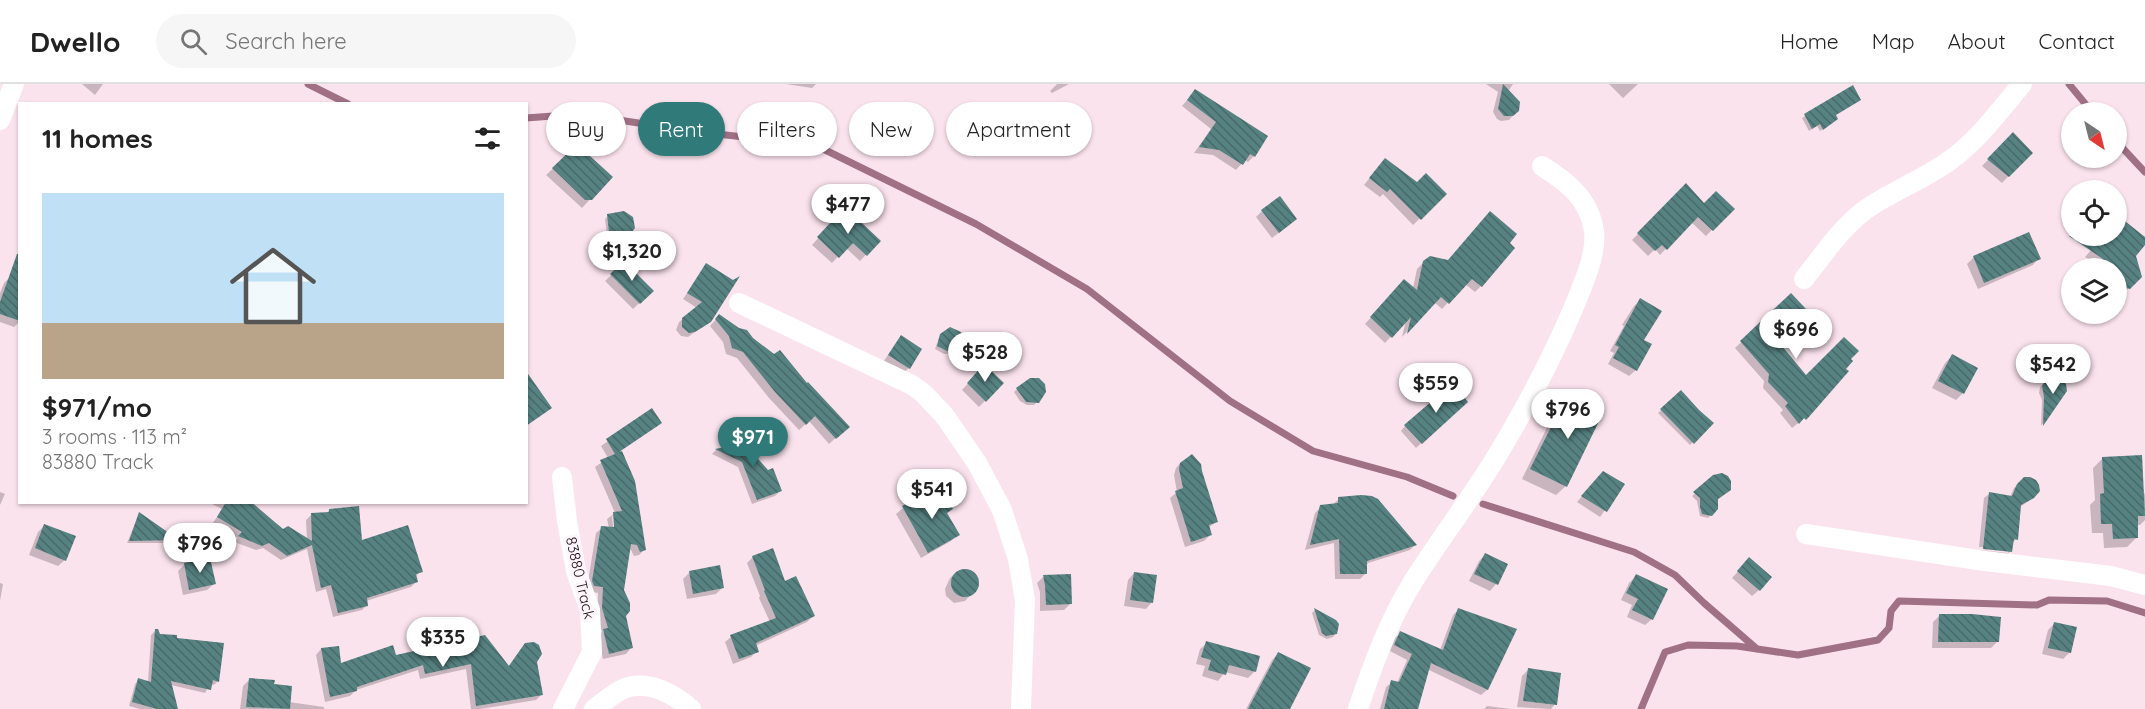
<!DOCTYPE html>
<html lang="en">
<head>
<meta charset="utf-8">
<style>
  body { margin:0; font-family:Quicksand,sans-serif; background:#f6f6f6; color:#222; height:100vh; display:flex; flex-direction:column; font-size:22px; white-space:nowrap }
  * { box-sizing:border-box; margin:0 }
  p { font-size:20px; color:#767676 }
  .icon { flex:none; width:33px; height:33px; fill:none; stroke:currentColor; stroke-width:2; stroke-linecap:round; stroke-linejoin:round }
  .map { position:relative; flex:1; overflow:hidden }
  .sheet { position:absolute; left:18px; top:18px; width:510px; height:402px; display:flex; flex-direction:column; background:#fff; border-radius:0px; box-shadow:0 2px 4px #0004 }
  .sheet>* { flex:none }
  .banner { position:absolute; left:546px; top:18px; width:570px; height:54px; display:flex; gap:12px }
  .needle { width:39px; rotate:145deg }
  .controls { position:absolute; left:2061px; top:18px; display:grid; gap:12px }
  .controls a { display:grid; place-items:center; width:66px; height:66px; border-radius:50%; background:#fff; box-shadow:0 2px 4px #0004; font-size:30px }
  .price { position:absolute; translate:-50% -51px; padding:0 14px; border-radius:21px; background:#fff; color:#222; font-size:20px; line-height:39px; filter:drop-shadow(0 2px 3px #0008) }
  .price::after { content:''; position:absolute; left:50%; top:36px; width:18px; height:14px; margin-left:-9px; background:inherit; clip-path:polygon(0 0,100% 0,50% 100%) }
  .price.current { background:#317a7a; color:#fff }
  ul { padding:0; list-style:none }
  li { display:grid; align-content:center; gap:12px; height:318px; padding:0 24px }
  li span { display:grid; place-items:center; height:186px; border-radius:0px; color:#555 }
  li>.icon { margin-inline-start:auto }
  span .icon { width:108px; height:108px; fill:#fffc; stroke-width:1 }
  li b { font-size:26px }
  h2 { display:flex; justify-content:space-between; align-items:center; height:72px; padding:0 24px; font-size:26px }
  .pill { padding:0 21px; border-radius:27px; background:#fff; box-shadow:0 2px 4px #0004; font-size:21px; line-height:54px }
  .pill.current { background:#317a7a; color:#fff }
  header { display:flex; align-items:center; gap:36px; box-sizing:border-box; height:84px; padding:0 30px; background:#fff; border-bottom:2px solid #e0e0e0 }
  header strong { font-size:28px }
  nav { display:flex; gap:33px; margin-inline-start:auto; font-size:21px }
  .search { width:420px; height:54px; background:#f6f6f6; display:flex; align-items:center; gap:15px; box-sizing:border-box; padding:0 21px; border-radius:33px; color:#767676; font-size:22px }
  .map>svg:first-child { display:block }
  .shadow { fill:#0003; fill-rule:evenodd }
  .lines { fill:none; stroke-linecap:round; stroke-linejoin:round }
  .stream { stroke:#a07085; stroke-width:7 }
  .building { fill:url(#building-back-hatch) }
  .minor { stroke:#fff; stroke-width:20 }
  .labels { text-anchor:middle; stroke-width:6; stroke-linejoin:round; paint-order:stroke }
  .street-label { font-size:15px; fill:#1e1117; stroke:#fdf5f9 }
</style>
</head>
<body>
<header>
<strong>Dwello</strong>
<div class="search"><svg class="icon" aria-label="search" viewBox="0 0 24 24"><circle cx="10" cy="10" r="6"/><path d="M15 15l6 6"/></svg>Search here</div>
<nav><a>Home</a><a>Map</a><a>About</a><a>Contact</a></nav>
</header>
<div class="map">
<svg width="2145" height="625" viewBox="0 0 2145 625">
  <defs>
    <pattern id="building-back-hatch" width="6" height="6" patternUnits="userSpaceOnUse" patternTransform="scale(1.5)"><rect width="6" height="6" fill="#578282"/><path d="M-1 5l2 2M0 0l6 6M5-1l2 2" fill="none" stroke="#476969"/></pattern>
  </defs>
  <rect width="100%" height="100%" fill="#fbe3ed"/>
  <path class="shadow" d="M82 0H103L95 11Z
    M786 0H816L812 4Z
    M1057 0H1069L1052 9 1050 7Z
    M1486 0H1513L1509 6 1518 26 1509 36 1501 37 1497 35 1493 28 1498 8Z
    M1609 0H1638L1623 14Z
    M1852 3 1835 31 1833 38 1820 47 1817 42 1809 47 1802 34Z
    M1195 7 1254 72 1248 78 1245 76 1236 86 1213 71 1194 69 1211 45 1182 22Z
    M2013 50 2031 69 2002 99 1982 82Z
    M577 62 611 93 582 124 546 91Z
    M1379 82 1417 100 1445 110 1413 141 1383 110 1380 113 1364 101Z
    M1686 101 1704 121 1732 125 1706 152 1691 138 1660 171 1655 165 1648 172 1632 156Z
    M1262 127 1289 141 1272 154 1256 133Z
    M608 132 634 144 620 160 607 151 605 135Z
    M838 132 879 157 860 177 846 164 832 179 812 161Z
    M1484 135 1481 202 1475 208 1465 200 1442 225 1434 218 1402 253 1406 236 1385 259 1365 240 1398 203 1413 204 1417 185 1424 178H1448Z
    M2103 152 2145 155V159L2134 172 2140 192 2122 211 2116 209V184H2102L2085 173Z
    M1974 173 2039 174 2033 181 1978 205 1967 180Z
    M624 179 652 207 633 225 605 197Z
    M706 181 710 237 688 253 681 252 676 246 679 238 697 224 683 215Z
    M10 193 20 197V237L14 243 0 238V209L4 199Z
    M1791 211 1798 231 1780 262 1806 293 1807 332 1792 344 1780 329 1783 326 1763 304 1764 297 1735 264Z
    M1640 216 1642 257 1636 286 1629 292 1608 280 1614 269 1610 267 1624 242 1622 241 1634 222Z
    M719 232 842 348 829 360 809 337 799 346 769 314 737 274 726 270 723 258 710 242Z
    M950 244 957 246 962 252 961 266 958 269 944 270 935 265 940 251Z
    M901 253 909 284 902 290 883 278Z
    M1952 272 1963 309 1956 316 1932 304 1945 279Z
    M984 282 1002 299 979 323 962 306Z
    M2048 295 2064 309 2041 342 2042 316 2039 309 2040 303Z
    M1017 305 1043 312 1034 321H1027L1020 317 1014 308Z
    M1681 308 1712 339 1690 361 1658 329Z
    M1572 314 1580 318 1584 314 1604 323 1566 402 1556 411 1522 395 1555 327 1565 317 1567 319Z
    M1466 317 1416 364 1401 347 1405 342Z
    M652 326 660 338 620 367 633 397 645 465 639 471 634 472 631 466H629L622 507 625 532 631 564 626 570 603 575 598 552 602 548 597 530 598 509 588 507 587 503 596 449 602 444H609L607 435 615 429 595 383 608 374 601 362ZM612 432H615L614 451Z
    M732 351 780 407 775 412 752 420 738 383 712 370 716 366 730 363 727 356Z
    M2103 374 2145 410V436L2140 441H2136L2137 453 2127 463 2104 464 2103 449H2092L2090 421 2095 416 2093 384Z
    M1182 377 1217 437 1208 444 1210 451 1204 457 1185 463 1170 414 1177 408 1174 391 1176 384Z
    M1714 392 1728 408 1717 416V425L1708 434 1700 432 1697 417 1692 412Z
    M1598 394 1623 401 1600 433 1577 418Z
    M2020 398 2033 414 2020 423 2016 455 2011 460 2010 467 2006 472 1979 469V466L2008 469V466L1979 463 1984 414 1989 410 2010 413 2014 404Z
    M933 407 958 450 951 457 921 474 896 430 903 424Z
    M0 408 5 410 0 421Z
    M1339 415 1415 461 1410 466 1368 479 1366 482V489L1360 495H1335L1334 459 1305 466 1315 429 1321 423 1333 420Z
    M208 418H252L283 446 307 456 306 436 311 431 326 430 329 426 360 458 421 487 415 493 417 497 411 503 366 517 367 521 362 526 333 533 326 505 316 508 307 465 281 476 263 464 256 466 234 458 238 454 213 439 222 425Z
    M139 430 176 456 174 459H127Z
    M45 441 65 476 58 482 29 471 38 448Z
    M1485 471 1506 481 1496 500 1490 507 1469 497 1479 477Z
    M753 473 784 499 813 532 807 538 755 562 757 567 751 573 733 580 725 558 731 553 770 538 759 514 760 512 747 479Z
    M184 481 214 500 207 506 183 511 178 487Z
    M1743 482 1759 506 1752 512 1732 494Z
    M957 487H969L977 494V504L965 517 954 519 946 512 945 505 950 494Z
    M690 488 723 503 716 510 687 515 683 495Z
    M1134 489 1152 518 1146 525 1124 522 1128 496Z
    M1636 492 1652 535 1645 541 1627 533 1632 521 1621 516 1629 499Z
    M1043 493 1071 519 1064 526 1040 527V508L1037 499Z
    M0 499 3 500 0 517Z
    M1315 526 1335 537 1336 549 1333 553 1327 555 1319 551 1312 529Z
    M1458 526 1515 546 1487 606 1481 611 1427 585 1416 625H1380L1386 603 1392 598 1397 599 1407 576 1390 567 1395 554 1401 549 1440 566 1453 531Z
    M1939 532 1997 558 1991 564H1932L1933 538Z
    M2054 540 2070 568 2063 575 2042 570 2048 546Z
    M155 547 218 597 214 601 210 600 205 609 171 601 176 625H140L129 622 135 600 139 596 148 598 151 551Z
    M1207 559 1258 573 1254 588 1248 594 1225 588 1218 597 1202 592 1205 582 1196 580 1200 565Z
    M523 562 536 578 541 611 536 616 480 625H471L466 585 420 595 418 586 356 606 350 612 325 618 316 571 321 565 340 581 395 572 508 583Z
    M1279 569 1287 625H1246L1272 576Z
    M1528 586 1555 620 1551 625 1517 623 1522 592Z
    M250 595 273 601 289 618 324 623V625H240L243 602Z
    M1487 622 1511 625H1484Z"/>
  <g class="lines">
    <path class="stream" d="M308 0 348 20
      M2069 0 2092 28
      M526 34 580 30 690 47 815 61 976 140 1087 205 1230 317 1313 367 1407 393 1453 412
      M2116 57 2145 88
      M1483 420 1634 468 1675 491 1704 519 1757 565
      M1641 625 1665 568 1688 561 1737 562 1798 571 1878 556 1889 544 1891 527 1899 517 2037 521 2049 516 2107 517 2145 529"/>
  </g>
  <path class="building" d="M1503 0 1520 18 1519 27 1513 32H1504L1498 25Z
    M1853 1 1861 16 1836 31 1838 35 1823 46 1820 40 1812 45 1804 30Z
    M1195 5 1268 52 1255 73 1250 70 1243 81 1219 66 1199 63 1216 38 1187 16Z
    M2013 48 2033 69 2009 93 1987 75Z
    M577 60 613 93 592 116H585L552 84Z
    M1385 74 1417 98 1426 89 1447 110 1421 136 1390 105 1387 108 1369 94Z
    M1686 99 1704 119 1716 107 1735 125 1713 147 1698 133 1667 166 1662 161 1655 167 1637 149Z
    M1280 112 1297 135 1279 149 1261 126Z
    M845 123 881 157 867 172 853 159 839 174 817 153Z
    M624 127 633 133 635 144 624 158 609 148 607 130Z
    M1490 127 1517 150 1510 159 1515 164 1482 203 1472 195 1449 220 1441 213 1407 250 1411 233 1392 254 1370 233 1404 195 1417 206 1423 177 1430 172 1448 176Z
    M2116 130 2145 153V161L2136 172 2142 193 2130 205 2116 201V184H2093L2103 175 2069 152H2116Z
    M2029 148 2041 175 1984 199 1973 172Z
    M17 170H20V237L0 230V218Z
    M624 177 654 207 640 220 610 190Z
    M706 179 733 196 740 192 711 238 695 248 689 249 682 243V234L702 218 687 209Z
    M1791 209 1806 225 1800 231 1807 239 1782 262 1806 291 1844 253 1859 267 1851 275 1853 277 1846 285 1849 287 1808 334 1806 336 1804 334 1799 340 1785 322 1788 319 1768 298 1769 290 1740 257Z
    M1640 214 1662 227 1644 256 1652 260 1637 287 1613 274 1619 263 1615 261Z
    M719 230 739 244 747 246 753 254 774 270 780 266 807 299 808 298 850 343 836 355 815 332 806 341 775 308 743 268 732 264 729 252 715 235Z
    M950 243 961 248 964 255 962 267H947L937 262 940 250Z
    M901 251 922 265 910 285 888 271Z
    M1952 270 1978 284 1964 310 1938 297Z
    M984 280 1004 299 986 318 967 299Z
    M526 287 552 324 526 342Z
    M2053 291 2062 295 2066 300 2067 307 2043 342 2044 313 2042 302 2047 294Z
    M1030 294H1039L1045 300 1046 308 1039 319 1026 318 1016 304Z
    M1453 299 1468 318 1422 360 1404 341Z
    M1681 306 1699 326 1714 339 1694 360 1660 325Z
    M1584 312 1603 321V329L1567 403 1530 385 1565 315 1569 318 1571 313 1582 317Z
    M652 324 662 339 619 368 622 367 635 397 646 466 640 468 637 461 631 460 624 506 630 519V527L626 532 633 564 609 570 603 545 608 544 602 524 603 503 594 502 592 497 601 442 614 443 613 428 622 427 600 376 615 370 606 355Z
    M738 346 752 368 768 386 773 384 782 407 757 416 742 378 715 365 735 361 731 350Z
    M1192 370 1201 380 1202 387 1218 438 1209 441 1212 451 1191 458 1175 407 1183 404 1179 385 1180 379Z
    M2142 371 2145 432H2138V454L2113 455 2112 440H2101L2100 410 2104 409 2102 373Z
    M1603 387 1625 400 1607 428 1581 412Z
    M1722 389 1728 392 1731 397V406L1718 415V425L1712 432 1702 430 1700 423V414L1693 408 1713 391Z
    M2024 393H2030L2036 396 2039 401 2040 407 2034 414 2021 421 2018 456 2014 455 2012 468 1983 465 1989 408 2012 412 2017 400Z
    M933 405 938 413 944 409 953 425 947 429 960 451 928 469 902 422Z
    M1361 411 1372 412 1378 415 1417 461 1367 477V490H1340L1339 455 1310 461 1320 421 1338 419V413Z
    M226 418H251L283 445 288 442 312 457 311 429 329 428V425L359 422 362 456 408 441 423 488 416 490 418 498 367 514 368 522 338 529 331 501 321 504 312 461 287 472 269 459 262 462 238 452 242 448 217 433Z
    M139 428 179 456 129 457Z
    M44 440 76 452 66 477 35 464Z
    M773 464 785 497 796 492 815 532 756 559 759 568 739 575 730 551 776 534 764 507 765 506 752 472Z
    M1485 469 1508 480 1498 501 1474 490Z
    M1749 473 1772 493 1760 507 1737 487Z
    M210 474 216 500 189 506 184 479Z
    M720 481 724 504 693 510 689 487Z
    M951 499a14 14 0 1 1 28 0a14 14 0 1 1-28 0Z
    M1134 488 1157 491 1153 519 1130 516Z
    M1071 490 1072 520 1046 521 1045 501 1043 491Z
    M1636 490 1668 505 1653 536 1632 526 1638 515 1626 509Z
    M1314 524 1336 536 1339 540 1337 550 1326 552 1322 549Z
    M1458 524 1517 545 1488 606 1431 579 1418 625H1384L1391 596 1399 598 1412 570 1394 561 1400 547 1443 566Z
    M1939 530H1972L2001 533 1999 558H1938Z
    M2054 538 2077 543 2071 569 2048 564Z
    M155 545H158L160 550 177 551V554L224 559 219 598 213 596 211 606 171 597 178 625H157L132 618 138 594 151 598Z
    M485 551 509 582 525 559 534 558 539 561 542 570 537 578 543 611 476 622 471 580 425 590 423 581 357 603V607L330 613 321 564 339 562 341 579 393 561 396 571Z
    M1206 557 1260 572 1256 588 1229 581 1226 591 1208 586 1211 576 1201 573Z
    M1278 568 1311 584 1290 625H1248Z
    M1528 584 1561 589 1557 621 1523 617Z
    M249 594 275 596 274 600 292 602 290 625 246 623Z"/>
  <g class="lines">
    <path class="minor" d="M0 36 14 0
      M1804 195C1823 171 1841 144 1865 126 1893 106 1926 95 1953 74 1980 54 2000 26 2022 0
      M739 219 912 301 923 309 944 331 977 379 1002 426 1018 475 1025 516 1021 625
      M562 393 567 437 576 487 590 526 592 568 563 625
      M1806 450 1985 477 2111 492 2145 501
      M594 625C602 619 612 611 621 606 646 594 673 609 691 625
      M1358 625C1373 580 1389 536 1414 496 1440 455 1470 416 1495 375 1524 327 1551 277 1573 225 1582 203 1597 171 1594 147 1589 114 1567 98 1542 82"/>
  </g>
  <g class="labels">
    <g class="street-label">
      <text transform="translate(580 494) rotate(77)" y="5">83880 Track</text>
    </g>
  </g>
</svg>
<div class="controls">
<a><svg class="needle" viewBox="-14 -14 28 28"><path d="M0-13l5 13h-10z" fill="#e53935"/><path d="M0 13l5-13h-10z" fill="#767676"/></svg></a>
<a><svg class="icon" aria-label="locate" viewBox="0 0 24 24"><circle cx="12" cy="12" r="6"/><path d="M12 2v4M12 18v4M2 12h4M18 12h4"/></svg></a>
<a><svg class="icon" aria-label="layers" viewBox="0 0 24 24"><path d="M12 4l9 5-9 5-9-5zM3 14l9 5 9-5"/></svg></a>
</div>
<b class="price" style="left:848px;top:151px">$477</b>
<b class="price" style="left:632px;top:198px">$1,320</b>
<b class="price" style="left:1796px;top:276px">$696</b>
<b class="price" style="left:985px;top:299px">$528</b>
<b class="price" style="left:2053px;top:311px">$542</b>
<b class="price" style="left:1436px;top:330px">$559</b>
<b class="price" style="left:1568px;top:356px">$796</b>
<b class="price current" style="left:753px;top:384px">$971</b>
<b class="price" style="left:932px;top:436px">$541</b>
<b class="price" style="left:200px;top:490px">$796</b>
<b class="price" style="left:443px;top:584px">$335</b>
<div class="banner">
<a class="pill">Buy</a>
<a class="pill current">Rent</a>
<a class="pill">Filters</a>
<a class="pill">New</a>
<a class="pill">Apartment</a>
</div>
<section class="sheet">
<h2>11 homes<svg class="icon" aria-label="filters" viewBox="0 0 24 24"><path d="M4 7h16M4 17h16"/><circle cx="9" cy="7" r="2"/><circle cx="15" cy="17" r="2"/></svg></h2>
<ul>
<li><span style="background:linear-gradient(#bfe0f5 70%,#b9a48a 0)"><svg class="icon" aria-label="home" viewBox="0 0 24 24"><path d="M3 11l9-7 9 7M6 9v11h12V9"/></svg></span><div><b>$971/mo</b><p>3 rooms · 113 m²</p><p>83880 Track</p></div></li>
</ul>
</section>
</div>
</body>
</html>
